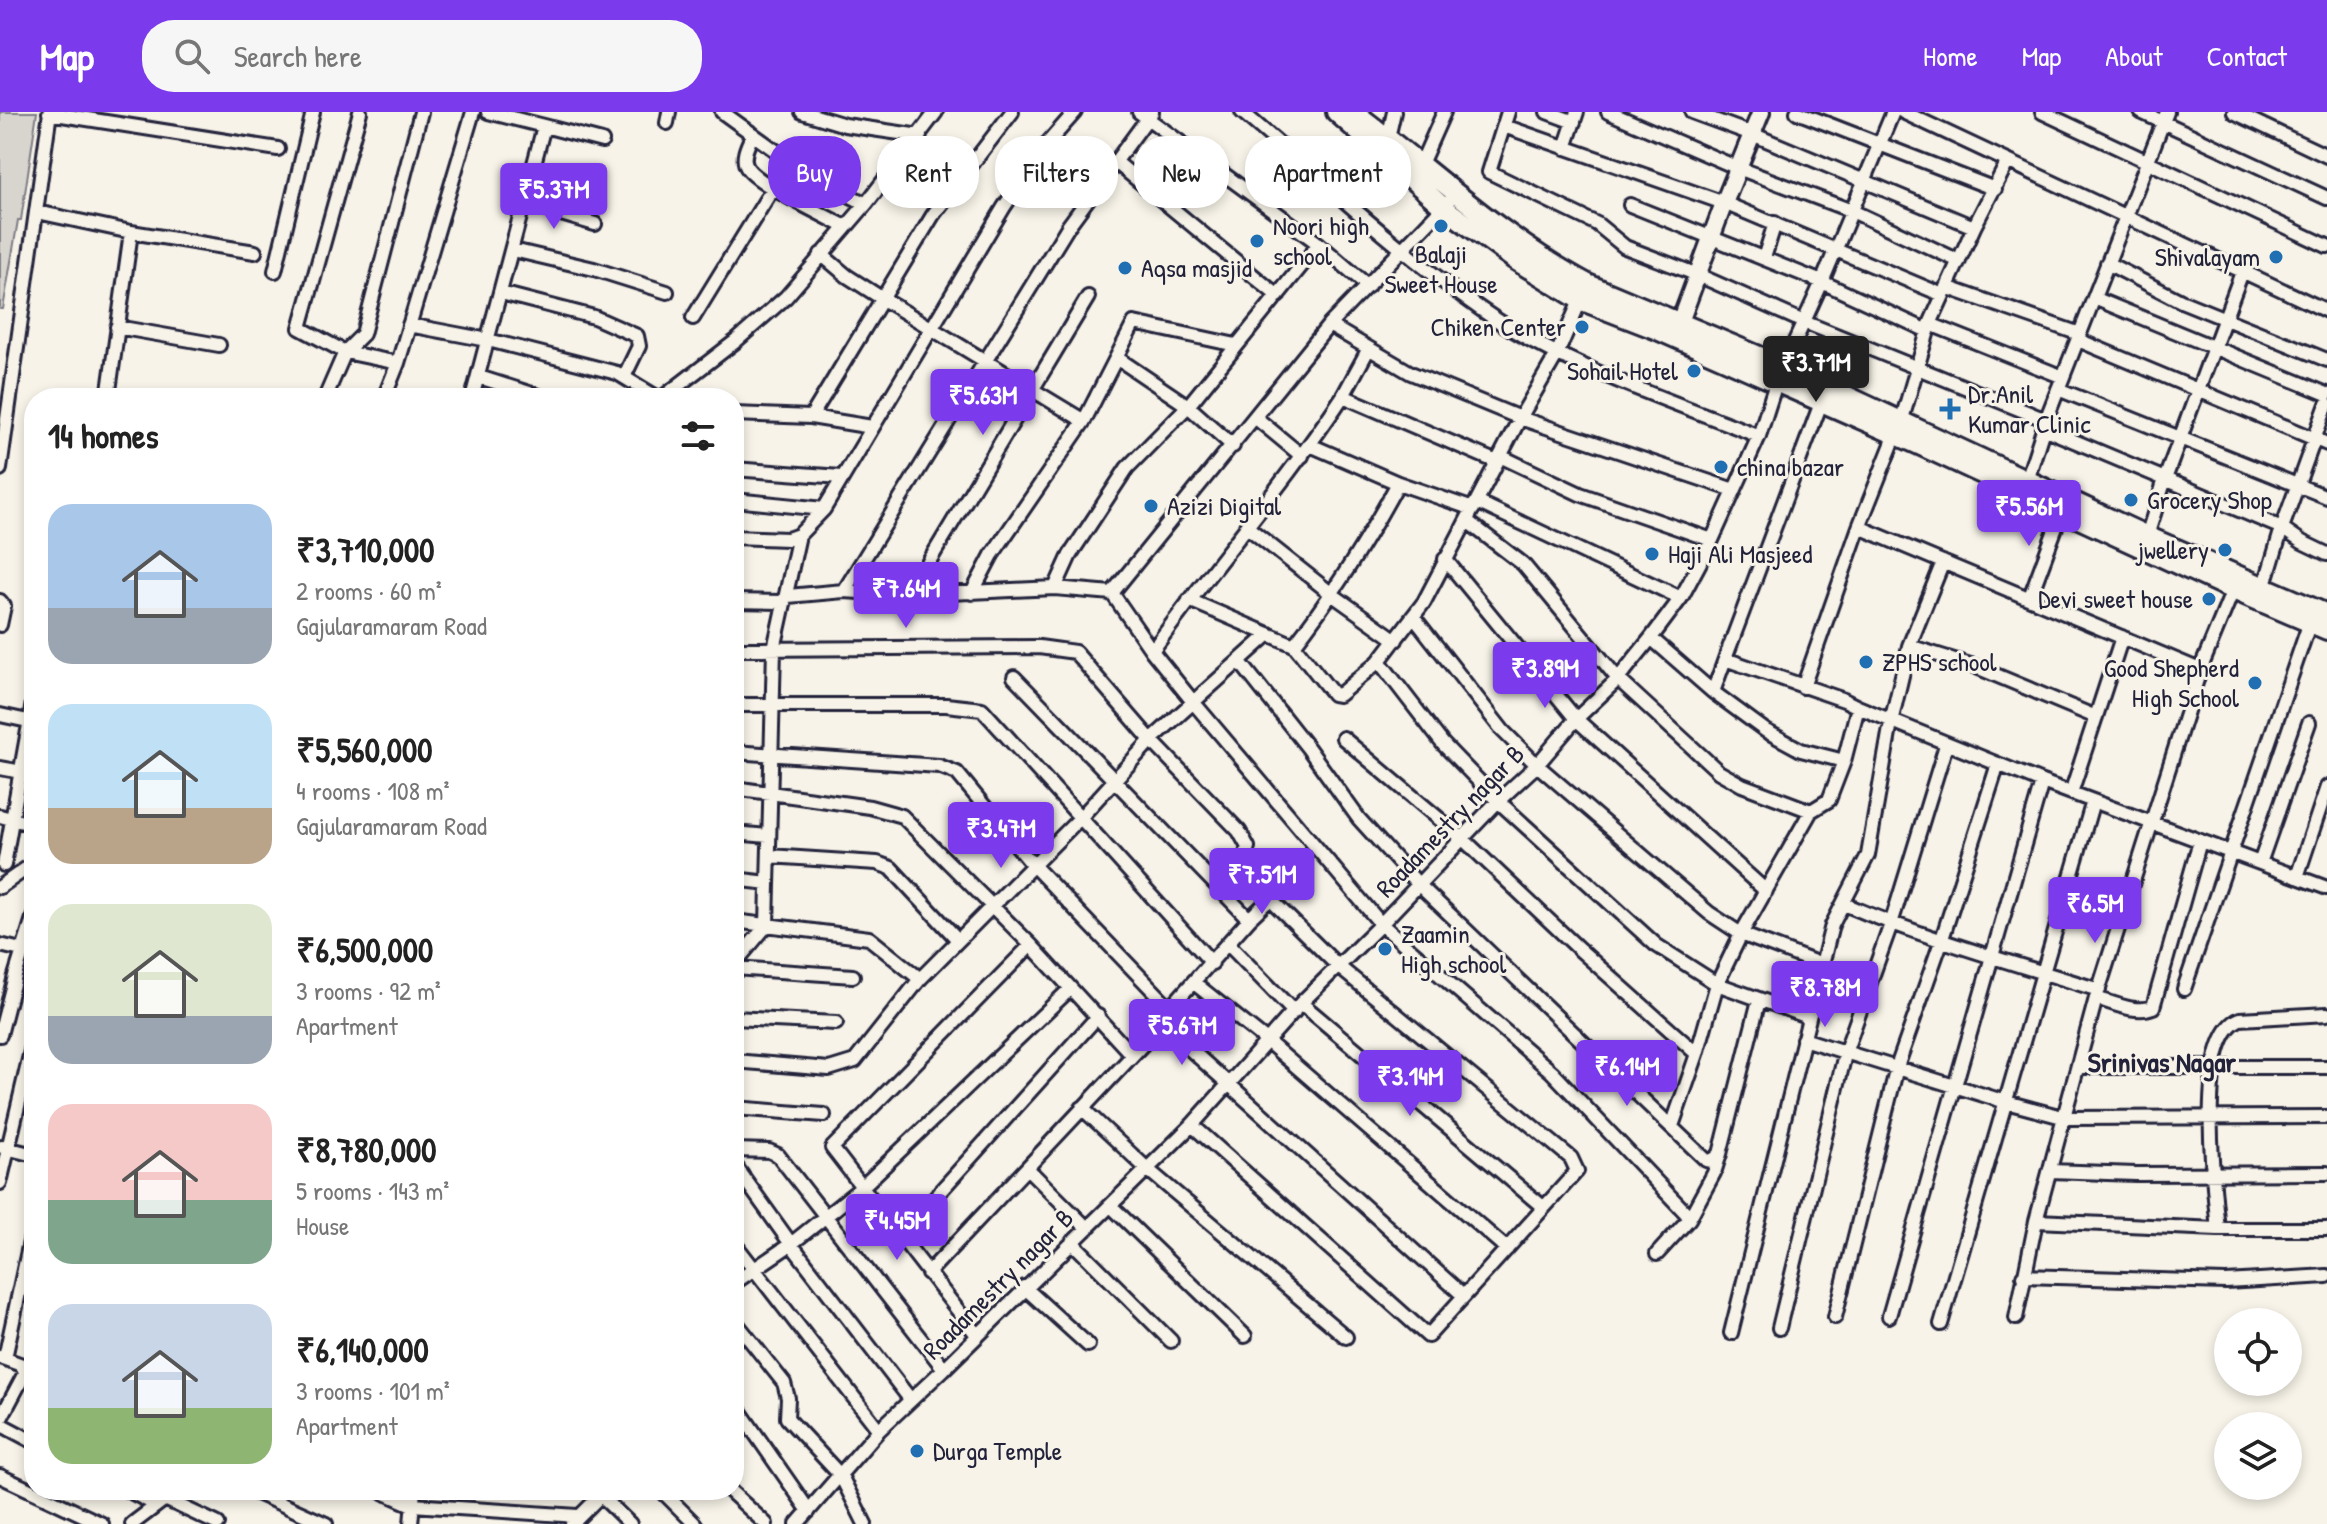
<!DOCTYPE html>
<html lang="en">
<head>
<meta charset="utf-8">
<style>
  body { margin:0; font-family:"Patrick Hand",sans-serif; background:#f6f6f6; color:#222; height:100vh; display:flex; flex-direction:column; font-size:30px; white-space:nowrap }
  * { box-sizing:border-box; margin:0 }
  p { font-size:26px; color:#767676 }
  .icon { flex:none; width:44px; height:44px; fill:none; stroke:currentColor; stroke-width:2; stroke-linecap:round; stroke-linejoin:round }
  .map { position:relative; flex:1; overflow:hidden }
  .panel { position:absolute; left:24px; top:276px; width:720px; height:1112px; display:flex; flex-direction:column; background:#fff; border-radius:32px; box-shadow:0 4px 12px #0003 }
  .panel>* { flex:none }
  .banner { position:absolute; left:768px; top:24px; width:760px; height:72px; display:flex; gap:16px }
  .controls { position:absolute; left:2214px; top:1196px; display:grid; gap:16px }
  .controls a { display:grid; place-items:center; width:88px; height:88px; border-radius:50%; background:#fff; box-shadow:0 4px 12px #0003; font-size:40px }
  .price { position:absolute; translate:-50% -68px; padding:0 18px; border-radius:8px; background:#7c3aed; color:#fff; font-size:26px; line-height:52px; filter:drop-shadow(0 2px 4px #0008) }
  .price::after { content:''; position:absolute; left:50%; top:48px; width:24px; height:18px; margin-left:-12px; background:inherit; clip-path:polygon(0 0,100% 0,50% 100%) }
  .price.current { background:#222; color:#fff }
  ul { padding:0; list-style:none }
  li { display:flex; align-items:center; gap:24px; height:200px; padding:0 24px }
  li span { display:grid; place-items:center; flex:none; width:224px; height:160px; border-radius:24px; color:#555 }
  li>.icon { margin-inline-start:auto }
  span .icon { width:96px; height:96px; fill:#fffc; stroke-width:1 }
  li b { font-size:34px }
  h2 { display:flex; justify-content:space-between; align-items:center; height:96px; padding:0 24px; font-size:34px }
  .tag { padding:0 28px; border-radius:32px; background:#fff; box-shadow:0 4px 12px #0003; font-size:28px; line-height:72px }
  .tag.current { background:#7c3aed; color:#fff }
  header { display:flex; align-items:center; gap:48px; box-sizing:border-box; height:112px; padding:0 40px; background:#7c3aed; color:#fff }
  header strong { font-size:38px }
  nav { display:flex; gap:44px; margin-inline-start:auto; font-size:28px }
  .search { width:560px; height:72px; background:#f6f6f6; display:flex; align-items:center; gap:20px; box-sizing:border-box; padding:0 28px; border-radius:32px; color:#767676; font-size:30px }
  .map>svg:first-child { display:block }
  .green { fill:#d8d5cf; stroke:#7d7c85; stroke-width:2 }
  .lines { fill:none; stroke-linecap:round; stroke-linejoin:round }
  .minor-casing { stroke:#22223b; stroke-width:18 }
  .tertiary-casing { stroke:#22223b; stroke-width:22 }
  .secondary-casing { stroke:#22223b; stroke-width:24 }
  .minor { stroke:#f7f3e8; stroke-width:12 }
  .tertiary { stroke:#f7f3e8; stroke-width:16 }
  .secondary { stroke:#f7f3e8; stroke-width:18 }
  .poi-dot { fill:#1f6fb2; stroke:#f7f3e8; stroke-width:3 }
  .labels { text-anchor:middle; stroke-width:6; stroke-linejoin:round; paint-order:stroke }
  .poi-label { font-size:26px; fill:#22223b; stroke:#f7f3e8; text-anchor:start }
  .street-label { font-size:26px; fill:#22223b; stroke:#f7f3e8 }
  .neighbourhood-label { font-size:28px; font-weight:bold; fill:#22223b; stroke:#f7f3e8 }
</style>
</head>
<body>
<header>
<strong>Map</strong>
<div class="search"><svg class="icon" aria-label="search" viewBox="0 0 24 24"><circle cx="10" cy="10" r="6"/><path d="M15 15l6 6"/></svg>Search here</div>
<nav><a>Home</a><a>Map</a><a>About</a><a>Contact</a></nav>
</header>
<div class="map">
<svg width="2327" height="1412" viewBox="0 0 2327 1412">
  <rect width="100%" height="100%" fill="#f7f3e8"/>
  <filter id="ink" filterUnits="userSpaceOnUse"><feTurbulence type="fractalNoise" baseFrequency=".0125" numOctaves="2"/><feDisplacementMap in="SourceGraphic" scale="16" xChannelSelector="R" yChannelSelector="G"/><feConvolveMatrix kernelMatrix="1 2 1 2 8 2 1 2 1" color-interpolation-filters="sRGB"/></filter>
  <g filter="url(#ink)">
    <path class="green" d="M0 0H37L21 108H18L3 197H0Z"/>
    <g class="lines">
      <g class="minor-casing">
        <path id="minor" d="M360 0 300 216 345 240 398 251
          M722 0 805 60 866 92
          M802 0 845 13 920 24
          M1139 0 1319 132 1368 174
          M1242 0C1320 66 1397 139 1482 198 1560 253 1670 288 1759 324
          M1508 0 1489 60 1597 112 1625 135 1698 163 1804 210 2046 308
          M1547 0 1574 10
          M1608 0 1738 56 1852 99 1959 149
          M1692 0 1752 22 1974 115
          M1797 0 1995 77
          M1903 0 2327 199
          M2042 0 2327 134
          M2141 0 2327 86
          M2234 0 2327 44
          M49 1 278 37
          M667 11 669 0
          M544 14 602 29
          M1504 14 1724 91 1943 183
          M753 22C748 32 740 47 748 57 761 74 824 103 846 115
          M1388 26 1394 0
          M1565 36 1577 0
          M1117 51 1278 184
          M1421 52 1444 0
          M1448 90 1329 213 1112 481 1152 539 1194 591 1381 812 1552 960 1686 1101 1689 1107 1657 1142
          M524 91 595 112
          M1630 93 1822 170 1928 219
          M37 100 131 120 255 140
          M513 138 594 157 667 180
          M821 142 847 164 883 187 1084 309
          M1764 146 1775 111
          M2107 151 2181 189 2327 248
          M275 159 313 0
          M1946 175 2080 222
          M501 181 594 205 637 224 639 234 624 265
          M2094 186 2327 282
          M693 206 773 76
          M1930 212 2063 265
          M409 213 488 228 617 261 658 286
          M1329 213 1411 261 1520 306 1734 378
          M117 215 219 233
          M2078 228 2327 332
          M1117 246 1188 294 1233 334
          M479 265 545 286
          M2058 277 2327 385
          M1343 284 1368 238
          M108 286 131 120
          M325 286 345 240 363 222 421 0
          M384 286 398 251 473 0
          M472 286 544 14 488 0
          M662 286 736 229 786 185 866 92 936 0
          M734 302 811 305 872 315
          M811 305 933 103 1012 0
          M1256 306 1302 344
          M2043 316 2282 416 2302 430 2327 442
          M1310 333 1398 371 1473 397
          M1500 344 1580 382 1712 428
          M0 357 50 0
          M734 357 841 365
          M2027 368 2046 308 2167 0
          M734 388 824 397
          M1477 390 1681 486
          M1467 409 1523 452 1618 567 1719 660 1742 673 1811 699
          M1246 414 1333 483 1396 528
          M1859 415 2200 558
          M2147 424 2165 367 2242 160
          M734 425 788 427 799 423
          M1445 447 1576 607 1766 779
          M2265 473 2282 416 2327 292
          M1055 476 1070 443 1127 356 1188 294 1319 132
          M844 479 1069 113 1152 0
          M972 481 992 443 1084 309 1134 211 1236 233
          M909 483 1088 185
          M2030 485 2062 399
          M1189 488 1294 533C1334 482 1367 428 1398 371
          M0 489 4 494 0 513
          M734 489 782 490 788 484 844 479 909 483 1055 476 1112 481
          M1413 504 1503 619 1537 653 1709 801 1741 822 1822 853
          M1651 526 1713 580
          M1294 533 1333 582 1339 583 1379 549 1424 490 1520 306 1557 242 1583 182
          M1909 534 1974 554 2096 605
          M734 537 1039 535 1075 540 1151 628 1239 719 1248 735 1243 752 1270 787 1339 855 1571 1046 1577 1059 1428 1224 1192 1013
          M1152 539C1214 453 1284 373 1343 284L1497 350
          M1725 547 1844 588 1858 595 1844 649 1801 638 1766 619 1713 580 1725 547 1821 291
          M1379 549 1443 632 1498 689 1656 833 1717 872 1809 905
          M1240 550 1308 636 1359 707 1418 772 1706 1048 1712 1049 1720 1042 1759 888
          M1014 565 1249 807
          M1803 575 1859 415 1902 307 1930 212 1974 115 2008 49
          M734 593H946L982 597 1212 851
          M1858 595 2042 670 2327 776
          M0 603 28 609
          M1343 626 1463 727 1579 837 1697 942
          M734 640 939 654 957 661 1032 752 1170 896
          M0 656 22 660
          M734 676 870 695 902 704 1031 833 1131 942
          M2071 681 2122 525
          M0 704 34 713
          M734 721 768 724
          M769 744 877 751 891 756 958 828
          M2260 751 2309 611
          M4 753 34 585
          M2297 765 2327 675
          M734 767 768 771
          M0 775 34 751
          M1844 792C1927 827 2013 851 2099 878
          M734 809 869 826 920 867
          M1228 832 1294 900
          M0 833 34 841
          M734 852 767 813 774 537 799 423 824 397 1004 95 1046 33 1075 0
          M734 856 853 864
          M1193 870 1268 930 1507 1137
          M2184 877 2311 507
          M2096 886C2113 891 2136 902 2153 895L2200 729
          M1301 891 1543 1095
          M734 906 836 911
          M1162 912 1464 1184
          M0 923 15 864 34 803
          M1803 927 2006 990 2066 1006 2327 1005
          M734 949 829 957 855 949 920 867 1080 706 1151 628 1269 522
          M2078 955H2327
          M734 996 824 1003
          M1082 996 1146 1056 1346 1225
          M1672 1014 1697 942 1717 872 1741 822 1811 699 1829 688 1844 649
          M2 1035 34 1043
          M734 1038 769 1039 778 1043 944 1257
          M734 1052 791 1132 910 1287
          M1027 1056 1086 1115
          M2050 1059 2136 1062 2327 1061
          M0 1071 34 926
          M1111 1094 1245 1224
          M1689 1107 1714 1061 1720 1042
          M2036 1109 2218 1117H2327
          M2218 1117C2214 1075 2195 926 2240 907L2327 902
          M900 1124 1098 904
          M1072 1130 1171 1229
          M734 1131 879 1318
          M928 1161 1162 912 1170 896 1249 807 1270 787
          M2023 1164 2226 1170 2327 1164
          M734 1171 791 1132 861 1076 1070 877
          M1024 1175 1088 1233
          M1889 1204 2042 670
          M1835 1205 1897 955 1941 830 1998 652
          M2016 1206 2036 1109 2096 886 2200 558 2233 478
          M734 1208 784 1271 788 1286 787 1306 841 1364 865 1412
          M1941 1212 2093 689
          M1779 1216 1846 938 1891 812 1946 633
          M1731 1221 1832 813 1868 743 1891 610 1909 534 1943 450
          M977 1223 832 1036 1031 833
          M0 1245 22 1253 25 1260 34 1265
          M5 1246 34 1111
          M734 1291 809 1399
          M0 1308 34 1244
          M0 1312 34 1330
          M0 1364 102 1412
          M127 1378 156 1393
          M250 1378 326 1412
          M378 1378 412 1393 578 1404
          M595 1378 630 1412
          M661 1378 695 1412
          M729 1378 766 1412
          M165 1387 218 1412
          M132 1412 165 1387 171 1378
          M411 1412 414 1378
          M572 1412 601 1383
          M797 1412 879 1318 944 1257 1192 1013 1301 891 1381 812 1498 689 1537 653 1576 607 1618 567 1651 526 1681 486 1712 428 1759 324 1776 271 1822 170 1893 0"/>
      </g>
      <g class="tertiary-casing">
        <path id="tertiary" d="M1680 210 1724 91 1761 0"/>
      </g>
      <g class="secondary-casing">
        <path id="secondary" d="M1336 0 1443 95 1515 148 1580 188 1655 217 1917 332 2233 478 2327 518
          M1354 0C1431 58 1503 127 1588 172L1783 254 2147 424 2327 502"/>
      </g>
      <use href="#minor" class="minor"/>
      <use href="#tertiary" class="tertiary"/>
      <use href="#secondary" class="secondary"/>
    </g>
  </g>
  <g class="poi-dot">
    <circle cx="1441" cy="114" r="8"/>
    <circle cx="1257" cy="129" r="8"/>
    <circle cx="2276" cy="145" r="8"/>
    <circle cx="1125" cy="156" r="8"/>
    <circle cx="1582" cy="215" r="8"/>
    <circle cx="1694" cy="259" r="8"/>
    <path d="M1946 285h8v8h8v8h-8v8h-8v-8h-8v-8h8z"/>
    <circle cx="1721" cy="355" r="8"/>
    <circle cx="2131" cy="388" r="8"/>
    <circle cx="1151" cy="394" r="8"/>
    <circle cx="2225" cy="438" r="8"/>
    <circle cx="1652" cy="442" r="8"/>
    <circle cx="2209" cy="487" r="8"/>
    <circle cx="1866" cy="550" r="8"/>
    <circle cx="2255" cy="571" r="8"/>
    <circle cx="1385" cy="837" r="8"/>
    <circle cx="917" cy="1339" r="8"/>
  </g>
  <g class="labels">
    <g class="poi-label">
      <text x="1273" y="123">Noori high<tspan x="1273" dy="30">school</tspan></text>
      <text x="1441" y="151" text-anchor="middle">Balaji<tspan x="1441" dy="30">Sweet House</tspan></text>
      <text x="2260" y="154" text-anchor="end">Shivalayam</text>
      <text x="1141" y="165">Aqsa masjid</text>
      <text x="1566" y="224" text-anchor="end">Chiken Center</text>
      <text x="1678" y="268" text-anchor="end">Sohail Hotel</text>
      <text x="1968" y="291">Dr.Anil<tspan x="1968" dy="30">Kumar Clinic</tspan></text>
      <text x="1737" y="364">china bazar</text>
      <text x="2147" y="397">Grocery Shop</text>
      <text x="1167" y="403">Azizi Digital</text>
      <text x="2209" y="447" text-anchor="end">jwellery</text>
      <text x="1668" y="451">Haji Ali Masjeed</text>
      <text x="2193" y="496" text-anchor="end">Devi sweet house</text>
      <text x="1882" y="559">ZPHS school</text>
      <text x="2239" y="565" text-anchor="end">Good Shepherd<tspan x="2239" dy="30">High School</tspan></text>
      <text x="1401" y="831">Zaamin<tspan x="1401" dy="30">High school</tspan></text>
      <text x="933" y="1348">Durga Temple</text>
    </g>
    <g class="street-label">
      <text transform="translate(1450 709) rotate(-46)" y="9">Roadamestry nagar B</text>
      <text transform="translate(998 1172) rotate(-45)" y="9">Roadamestry nagar B</text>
    </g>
    <g class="neighbourhood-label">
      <text x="2162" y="960">Srinivas Nagar</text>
    </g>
  </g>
</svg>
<div class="controls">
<a><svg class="icon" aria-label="locate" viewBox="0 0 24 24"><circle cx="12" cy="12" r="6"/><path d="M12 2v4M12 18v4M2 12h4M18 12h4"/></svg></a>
<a><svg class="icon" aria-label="layers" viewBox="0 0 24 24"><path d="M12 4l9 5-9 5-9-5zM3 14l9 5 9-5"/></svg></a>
</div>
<b class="price" style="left:554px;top:119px">₹5.37M</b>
<b class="price current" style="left:1816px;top:292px">₹3.71M</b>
<b class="price" style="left:983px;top:325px">₹5.63M</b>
<b class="price" style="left:2029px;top:436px">₹5.56M</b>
<b class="price" style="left:906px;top:518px">₹7.64M</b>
<b class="price" style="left:1545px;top:598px">₹3.89M</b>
<b class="price" style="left:1001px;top:758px">₹3.47M</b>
<b class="price" style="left:1262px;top:804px">₹7.51M</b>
<b class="price" style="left:2095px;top:833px">₹6.5M</b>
<b class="price" style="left:1825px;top:917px">₹8.78M</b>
<b class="price" style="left:1182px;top:955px">₹5.67M</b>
<b class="price" style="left:1627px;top:996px">₹6.14M</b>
<b class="price" style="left:1410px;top:1006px">₹3.14M</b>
<b class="price" style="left:897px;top:1150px">₹4.45M</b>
<div class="banner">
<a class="tag current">Buy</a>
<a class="tag">Rent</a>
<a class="tag">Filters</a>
<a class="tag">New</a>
<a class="tag">Apartment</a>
</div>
<section class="panel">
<h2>14 homes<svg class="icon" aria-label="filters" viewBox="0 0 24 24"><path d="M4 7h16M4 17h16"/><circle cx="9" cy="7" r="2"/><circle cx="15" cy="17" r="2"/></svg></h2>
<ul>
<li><span style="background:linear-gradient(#a9c7e8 65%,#9aa5b1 0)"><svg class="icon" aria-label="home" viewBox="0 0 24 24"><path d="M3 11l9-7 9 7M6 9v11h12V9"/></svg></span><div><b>₹3,710,000</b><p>2 rooms · 60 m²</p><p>Gajularamaram Road</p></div></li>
<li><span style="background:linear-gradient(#bfe0f5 65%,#b9a48a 0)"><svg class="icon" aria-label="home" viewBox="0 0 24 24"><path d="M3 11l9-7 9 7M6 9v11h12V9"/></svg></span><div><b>₹5,560,000</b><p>4 rooms · 108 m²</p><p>Gajularamaram Road</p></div></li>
<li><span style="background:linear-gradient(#dfe7d0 70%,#9aa5b1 0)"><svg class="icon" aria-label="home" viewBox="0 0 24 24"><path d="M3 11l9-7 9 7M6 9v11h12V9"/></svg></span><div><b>₹6,500,000</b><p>3 rooms · 92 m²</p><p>Apartment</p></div></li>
<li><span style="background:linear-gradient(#f6c9c9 60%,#7fa58c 0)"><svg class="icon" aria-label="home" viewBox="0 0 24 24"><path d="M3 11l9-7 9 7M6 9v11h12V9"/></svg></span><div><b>₹8,780,000</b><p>5 rooms · 143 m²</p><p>House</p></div></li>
<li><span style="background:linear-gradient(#c9d6e8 65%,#8fb573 0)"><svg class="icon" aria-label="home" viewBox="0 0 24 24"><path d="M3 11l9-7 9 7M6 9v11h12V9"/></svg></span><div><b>₹6,140,000</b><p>3 rooms · 101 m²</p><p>Apartment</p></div></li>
</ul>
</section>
</div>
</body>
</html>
